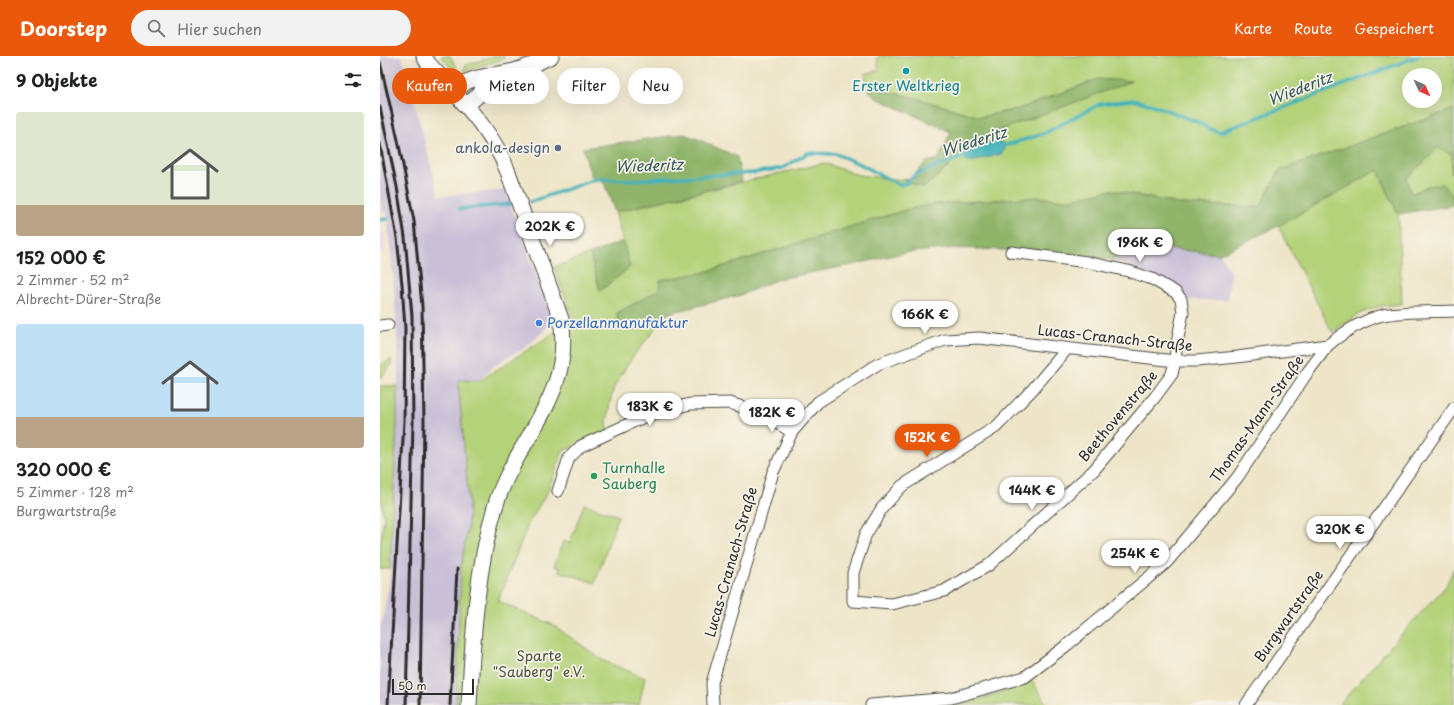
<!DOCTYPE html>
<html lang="de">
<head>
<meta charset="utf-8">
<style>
  body { margin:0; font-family:"Playpen Sans",sans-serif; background:#f2f2f2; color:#202124; height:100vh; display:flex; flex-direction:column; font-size:15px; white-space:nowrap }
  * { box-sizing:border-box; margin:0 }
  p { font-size:13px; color:#757577 }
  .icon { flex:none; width:22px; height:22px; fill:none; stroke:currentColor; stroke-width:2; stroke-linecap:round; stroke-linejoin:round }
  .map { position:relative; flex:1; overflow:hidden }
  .panel { display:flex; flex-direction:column; background:#fff; width:380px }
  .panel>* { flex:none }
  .guide { position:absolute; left:12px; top:12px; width:380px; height:36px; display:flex; gap:8px }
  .needle { width:26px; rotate:135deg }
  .tools { position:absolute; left:1022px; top:12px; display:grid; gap:8px }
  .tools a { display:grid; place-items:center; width:40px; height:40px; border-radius:50%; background:#fff; box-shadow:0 4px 16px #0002; font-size:20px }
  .scale { position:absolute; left:12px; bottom:10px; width:82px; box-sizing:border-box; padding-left:4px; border:2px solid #2b2b2b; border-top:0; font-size:11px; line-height:14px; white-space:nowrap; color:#2b2b2b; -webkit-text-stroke:3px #f7f3e8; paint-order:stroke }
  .price { position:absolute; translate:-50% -34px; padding:0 9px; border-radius:14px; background:#fff; color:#222; font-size:13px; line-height:26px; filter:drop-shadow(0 1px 2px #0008) }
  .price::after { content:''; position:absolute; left:50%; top:24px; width:12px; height:9px; margin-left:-6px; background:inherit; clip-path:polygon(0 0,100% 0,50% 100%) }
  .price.current { background:#ea580c; color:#fff }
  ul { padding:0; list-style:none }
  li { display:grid; align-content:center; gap:8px; height:212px; padding:0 16px }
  li span { display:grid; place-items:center; height:124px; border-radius:4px; color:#555 }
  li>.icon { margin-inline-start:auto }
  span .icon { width:72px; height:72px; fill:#fffc; stroke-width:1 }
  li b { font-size:17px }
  h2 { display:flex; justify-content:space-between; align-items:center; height:48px; padding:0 16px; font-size:17px }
  .tag { padding:0 14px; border-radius:18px; background:#fff; box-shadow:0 4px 16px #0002; font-size:14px; line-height:36px }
  .tag.current { background:#ea580c; color:#fff }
  header { display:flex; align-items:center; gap:24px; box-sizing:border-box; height:56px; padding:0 20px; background:#ea580c; color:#fff }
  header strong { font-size:19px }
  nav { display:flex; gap:22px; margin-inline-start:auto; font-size:14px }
  .search { width:280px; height:36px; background:#f2f2f2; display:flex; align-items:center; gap:10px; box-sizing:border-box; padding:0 14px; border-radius:22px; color:#757577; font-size:15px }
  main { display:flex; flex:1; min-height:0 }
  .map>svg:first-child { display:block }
  .built { fill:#e9d2ed }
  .industrial { fill:#c9bfd7 }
  .green { fill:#b4d279; stroke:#707e52; fill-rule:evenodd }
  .forest { fill:#8fb469; stroke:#5d704a }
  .water { fill:#42b2ba; stroke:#366e72 }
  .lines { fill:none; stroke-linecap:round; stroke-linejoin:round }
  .stream { stroke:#42b2ba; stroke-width:3.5 }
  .street-casing { stroke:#484743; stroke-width:13 }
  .secondary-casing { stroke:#484743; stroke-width:17 }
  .street { stroke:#fff; stroke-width:11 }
  .secondary { stroke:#fff; stroke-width:15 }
  .rail { stroke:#2b2b2b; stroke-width:3 }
  .culture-dot { fill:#0f9aa8; stroke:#f7f3e8; stroke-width:1.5 }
  .service-dot { fill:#5c6f8a; stroke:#f7f3e8; stroke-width:1.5 }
  .shop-dot { fill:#3f7fe0; stroke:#f7f3e8; stroke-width:1.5 }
  .leisure-dot { fill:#2e9e5b; stroke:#f7f3e8; stroke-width:1.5 }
  .labels { text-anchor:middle; stroke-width:3.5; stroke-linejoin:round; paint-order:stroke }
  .culture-label { font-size:14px; fill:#0d838f; stroke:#f7f3e8 }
  .service-label { font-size:14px; fill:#4e5e75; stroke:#f7f3e8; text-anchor:end }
  .shop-label { font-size:14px; fill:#366cbe; stroke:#f7f3e8; text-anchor:start }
  .street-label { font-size:14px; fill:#2b2b2b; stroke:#f7f3e8 }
  .leisure-label { font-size:14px; fill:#27864d; stroke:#f7f3e8; text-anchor:start }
  .park-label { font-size:14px; fill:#4d553e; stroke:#f7f3e8 }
  .water-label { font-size:15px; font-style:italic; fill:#335a5d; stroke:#f7f3e8 }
</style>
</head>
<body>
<header>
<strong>Doorstep</strong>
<div class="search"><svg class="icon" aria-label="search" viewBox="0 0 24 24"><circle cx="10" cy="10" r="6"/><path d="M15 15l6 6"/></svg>Hier suchen</div>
<nav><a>Karte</a><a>Route</a><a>Gespeichert</a></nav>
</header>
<main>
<section class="panel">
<h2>9 Objekte<svg class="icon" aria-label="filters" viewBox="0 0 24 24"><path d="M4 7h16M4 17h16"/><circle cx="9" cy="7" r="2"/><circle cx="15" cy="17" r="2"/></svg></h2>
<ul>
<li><span style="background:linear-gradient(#dfe7d0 75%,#b9a48a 0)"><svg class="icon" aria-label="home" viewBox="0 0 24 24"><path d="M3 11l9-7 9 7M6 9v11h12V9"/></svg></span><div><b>152 000 €</b><p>2 Zimmer · 52 m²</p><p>Albrecht-Dürer-Straße</p></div></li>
<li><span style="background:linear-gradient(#bfe0f5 75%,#b9a48a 0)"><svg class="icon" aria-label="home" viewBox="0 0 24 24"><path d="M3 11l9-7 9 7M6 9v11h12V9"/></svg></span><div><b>320 000 €</b><p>5 Zimmer · 128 m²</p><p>Burgwartstraße</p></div></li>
</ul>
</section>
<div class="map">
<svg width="1074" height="649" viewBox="0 0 1074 649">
  <rect width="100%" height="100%" fill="#f7f3e8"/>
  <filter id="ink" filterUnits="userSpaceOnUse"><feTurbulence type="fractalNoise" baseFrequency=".025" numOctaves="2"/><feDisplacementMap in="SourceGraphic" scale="8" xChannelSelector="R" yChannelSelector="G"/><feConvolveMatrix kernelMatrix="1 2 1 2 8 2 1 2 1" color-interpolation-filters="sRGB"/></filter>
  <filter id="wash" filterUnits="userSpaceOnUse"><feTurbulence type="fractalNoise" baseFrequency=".012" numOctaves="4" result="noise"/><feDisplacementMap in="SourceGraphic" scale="16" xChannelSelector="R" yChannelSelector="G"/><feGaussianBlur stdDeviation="0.9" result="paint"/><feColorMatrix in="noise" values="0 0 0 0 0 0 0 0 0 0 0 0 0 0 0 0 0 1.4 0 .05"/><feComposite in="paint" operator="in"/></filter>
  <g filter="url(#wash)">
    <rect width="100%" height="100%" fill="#eee5c8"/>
    <path class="built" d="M3 174 5 195 0 199V175Z"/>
    <path class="industrial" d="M0 0H22L59 140 125 134 173 263 161 278 139 296 138 295 112 311 99 325 79 324 89 447 88 472 81 510 76 649H0V571L2 566 9 529 17 365 18 321 17 272 14 228 8 169H9L7 155 2 156 0 141Z
      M762 190 840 198 851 217 848 244H808L796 232 753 212 731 204Z"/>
    <path class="green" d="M61 0H70L77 11 73 14Z
      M116 0H124V3L84 15 86 9Z
      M501 0H1074V53L899 115 880 151 798 148 732 134 686 144 658 141 554 148 525 154 322 217 280 224 279 234 237 257 240 273 286 259 251 303 234 331 230 346 227 366 228 377 183 395 167 437 149 466 118 545 173 569 224 605 265 622 259 649H76L81 510 88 472 89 447 78 324 99 325 194 264 174 211 210 198 220 235 250 211 235 156 444 107 478 119 524 124 543 132 572 108 587 85 626 72 718 23 639 53 600 61 536 42 504 35 488 34 485 18 499 14 497 2ZM1029 19H1055V45H1029Z
      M1058 92 1072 97 1071 116 1074 118V146L1073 140 1048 130 1031 139 1027 122Z
      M998 114 1018 158 1022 248 1000 250 979 258 952 276 898 170Z
      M11 303 12 309 0 322V310Z
      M0 330H17V365L10 513H0V494L4 461 0 436Z
      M204 448 238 460 215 527 179 515 180 512 174 510 183 485 190 487Z
      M1074 512V649H959L1014 586 1066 530Z
      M652 625 667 649H565L589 647Z"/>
    <path class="forest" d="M718 23 752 25 626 72 587 85 572 108 543 132 524 124 532 122 546 106 558 103 571 76 496 42 488 34 504 35 536 42 600 61 639 53Z
      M1074 53V118L1071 116 1072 98 1058 92 1027 122 1031 138 1048 130 1062 128 1073 140 1074 149 1018 158 998 114 898 170 840 198 762 190 731 204 646 195 574 192 523 197 472 209 398 223 361 239 297 255 239 273 237 257 279 234 280 224 322 217 525 154 554 148 658 141 686 144 732 134 798 148 880 151 899 115Z
      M304 78 320 84 357 101 362 125 235 156 224 127 211 120 203 92Z
      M243 185 250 211 220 235 210 198Z"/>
    <path class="water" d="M618 84 624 88 625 93 621 98 588 107C584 103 584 98 585 92Z"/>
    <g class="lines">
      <path class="stream" d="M620 91 663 78 720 48 753 44 773 49 815 65 830 73 840 76 1039 0
        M150 146 216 123 251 124 373 117 403 112 428 97 456 98 480 108 519 129 527 127 536 118 589 99
        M80 153 131 148
        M0 164 7 163"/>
    </g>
  </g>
  <g filter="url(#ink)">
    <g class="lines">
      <g class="street-casing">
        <path id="street" d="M631 196 707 206 748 215 772 223 795 236 801 243 803 256 796 292 795 305 792 318 775 341 714 414 609 509 564 535 512 548 473 545V517L486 478 502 452 522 430 616 371 652 334 687 293
          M0 270 8 269
          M178 435 189 402 201 390 268 359 310 348 350 347 383 358 412 376
          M333 649 332 627 393 416 412 376 438 346 498 308 565 284 599 282 795 305H817L857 301 948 289C964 276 983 264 1003 259 1025 255 1051 256 1074 255
          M491 649 571 642 645 621 687 589 786 507 857 422 927 317 948 289
          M866 649 1074 352"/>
      </g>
      <g class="secondary-casing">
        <path id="secondary" d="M44 0 48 7C78 41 112 73 128 116L181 263C194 342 136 381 115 451 96 515 93 582 89 649
          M74 37 86 26 97 22 134 15 152 9 171 0
          M86 50 103 35 129 18"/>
      </g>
      <use href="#street" class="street"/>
      <use href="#secondary" class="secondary"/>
      <path class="rail" d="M0 6 18 84 34 165 42 250 44 366 40 649
        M0 51 17 131 25 181 32 260 33 366 26 649
        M0 88 17 182 22 228 25 272 24 365 8 649
        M70 649 77 513"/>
    </g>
  </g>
  <circle class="culture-dot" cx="526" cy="15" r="4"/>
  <circle class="service-dot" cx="178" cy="92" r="4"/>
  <circle class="shop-dot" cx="159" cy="267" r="4"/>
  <circle class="leisure-dot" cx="214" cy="420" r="4"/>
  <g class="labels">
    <g class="culture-label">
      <text x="526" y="35">Erster Weltkrieg</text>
    </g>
    <g class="service-label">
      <text x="170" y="97">ankola-design</text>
    </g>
    <g class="shop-label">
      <text x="167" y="272">Porzellanmanufaktur</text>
    </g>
    <g class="street-label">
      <text transform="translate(735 282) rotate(6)" y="5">Lucas-Cranach-Straße</text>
      <text transform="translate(738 360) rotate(-50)" y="5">Beethovenstraße</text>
      <text transform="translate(877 363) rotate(-55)" y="5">Thomas-Mann-Straße</text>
      <text transform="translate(351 506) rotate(-74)" y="5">Lucas-Cranach-Straße</text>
      <text transform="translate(909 560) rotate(-55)" y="5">Burgwartstraße</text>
    </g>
    <g class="leisure-label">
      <text x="222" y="417">Turnhalle<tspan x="222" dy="16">Sauberg</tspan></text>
    </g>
    <g class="park-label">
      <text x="159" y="605">Sparte<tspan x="159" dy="16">"Sauberg" e.V.</tspan></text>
    </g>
    <g class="water-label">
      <text transform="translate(920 33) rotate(-21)" y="5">Wiederitz</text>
      <text transform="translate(594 86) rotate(-17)" y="5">Wiederitz</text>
      <text transform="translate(269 110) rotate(-2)" y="5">Wiederitz</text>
    </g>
  </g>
</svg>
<div class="tools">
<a><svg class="needle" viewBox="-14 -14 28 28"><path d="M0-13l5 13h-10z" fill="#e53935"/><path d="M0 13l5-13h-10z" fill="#757577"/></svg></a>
</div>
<div class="scale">50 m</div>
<b class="price" style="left:170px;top:191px">202K €</b>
<b class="price" style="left:760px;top:207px">196K €</b>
<b class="price" style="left:545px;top:279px">166K €</b>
<b class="price" style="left:270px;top:371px">183K €</b>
<b class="price" style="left:392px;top:377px">182K €</b>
<b class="price current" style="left:547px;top:402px">152K €</b>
<b class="price" style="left:652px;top:455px">144K €</b>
<b class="price" style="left:960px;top:494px">320K €</b>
<b class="price" style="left:755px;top:518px">254K €</b>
<div class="guide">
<a class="tag current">Kaufen</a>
<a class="tag">Mieten</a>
<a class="tag">Filter</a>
<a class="tag">Neu</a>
</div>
</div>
</main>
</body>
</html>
